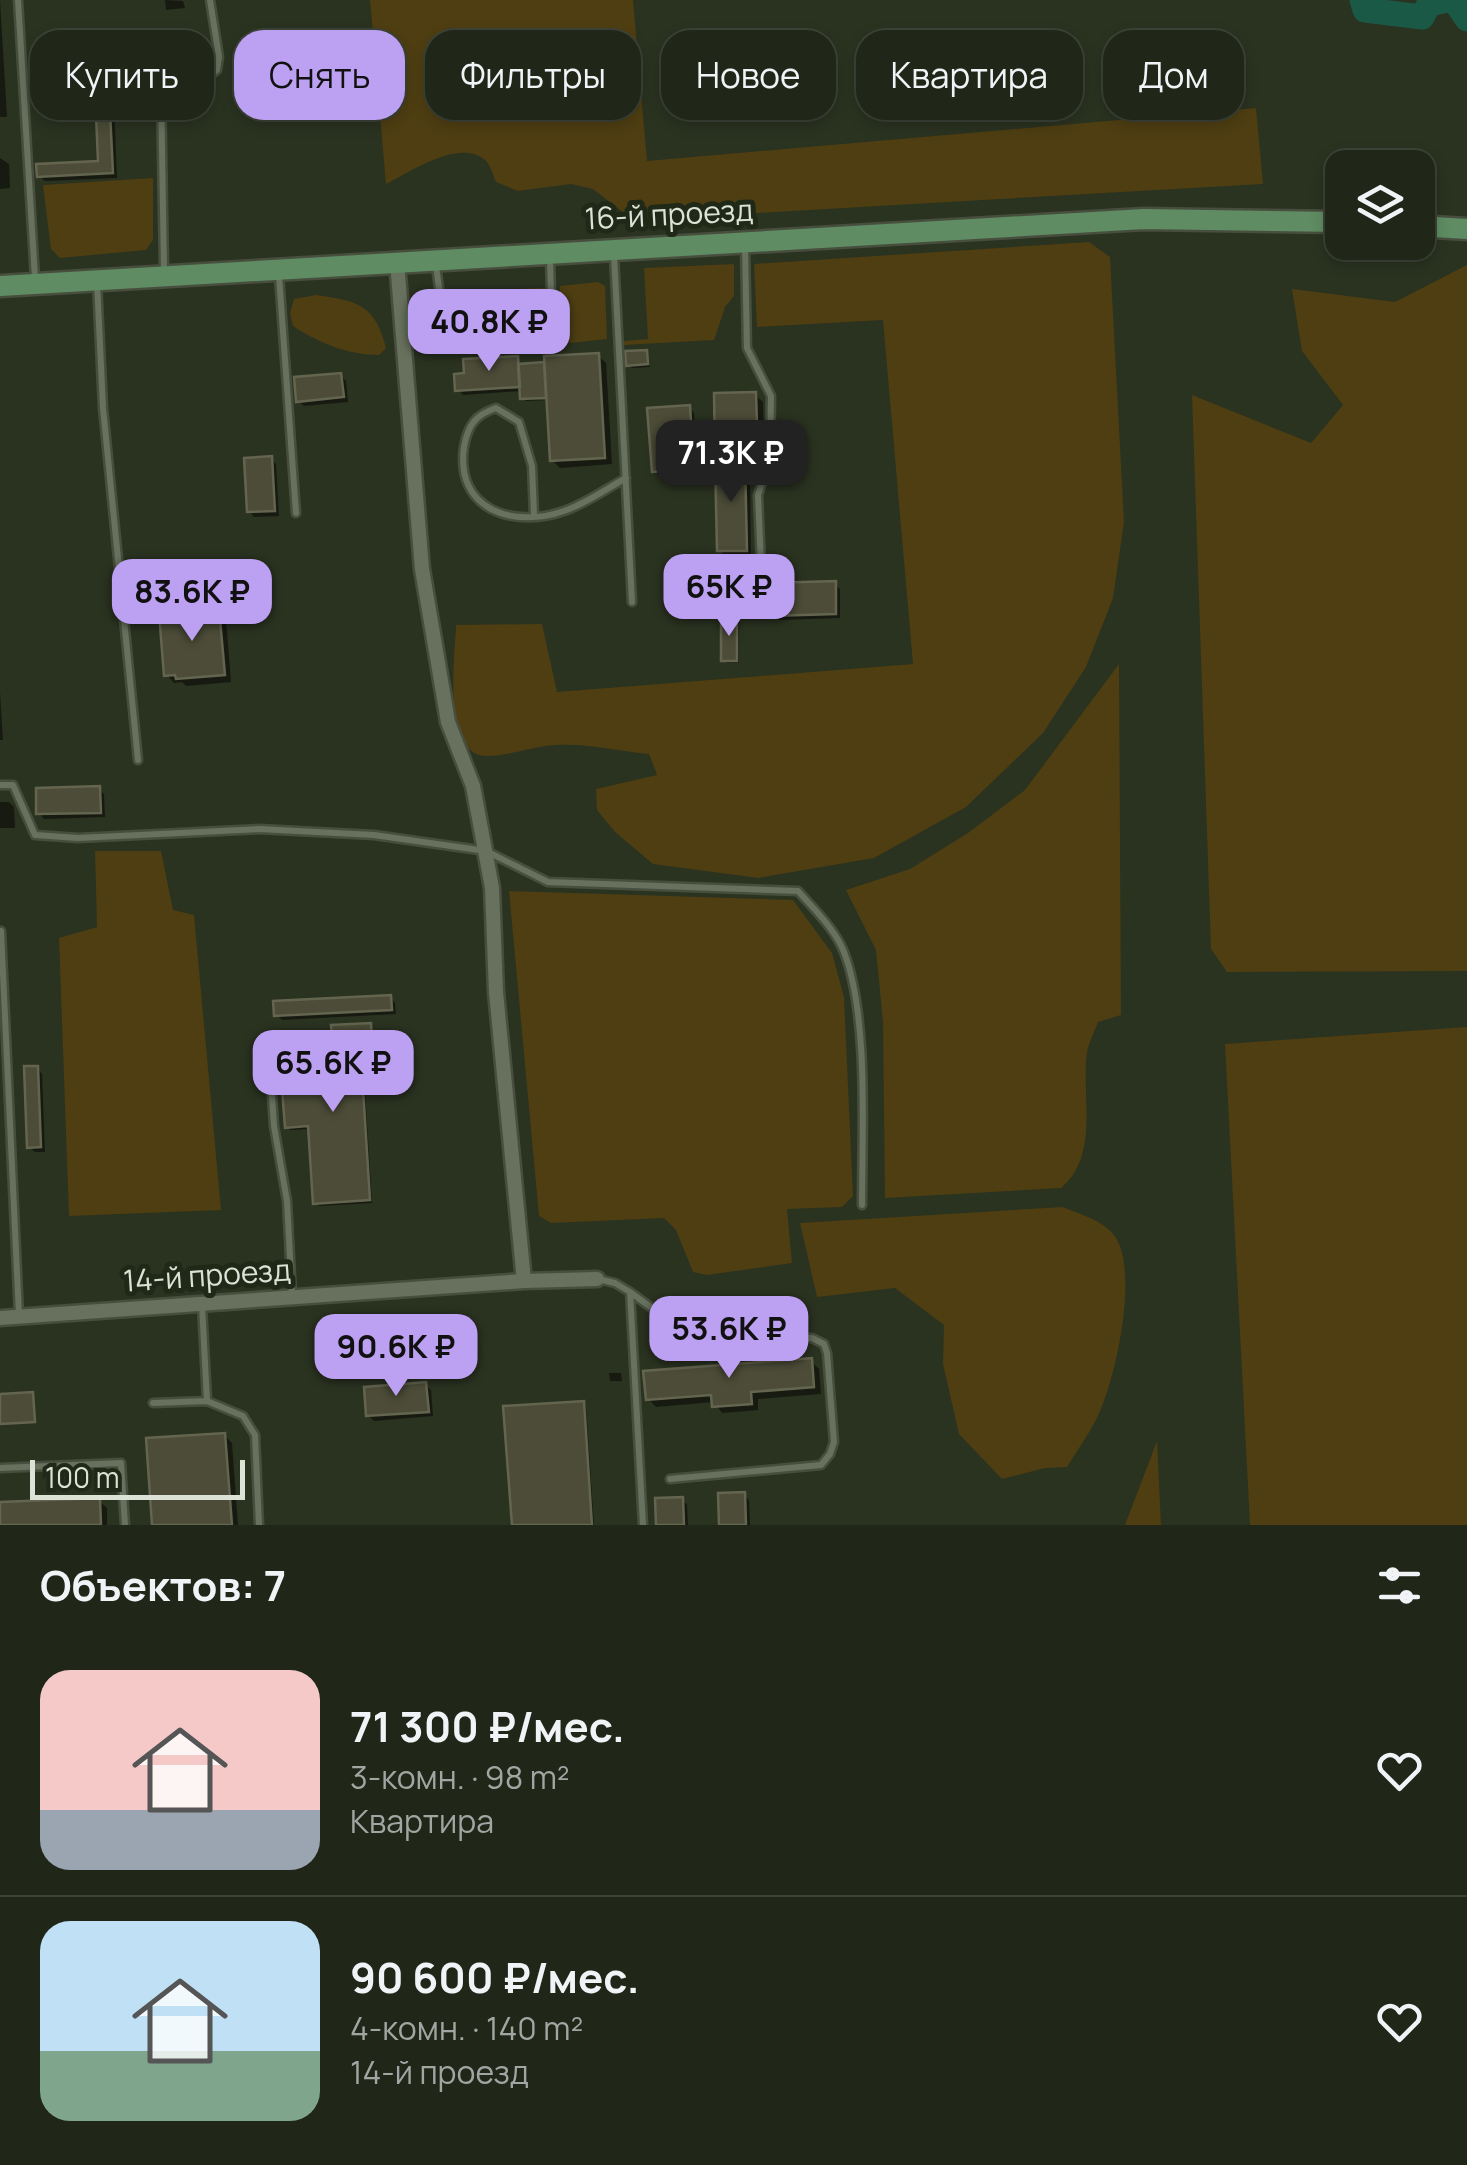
<!DOCTYPE html>
<html lang="ru">
<head>
<meta charset="utf-8">
<style>
  body { margin:0; font-family:Manrope,sans-serif; background:#2d3225; color:#f1f3f6; height:100vh; display:flex; flex-direction:column; font-size:38px; white-space:nowrap }
  * { box-sizing:border-box; margin:0 }
  p { font-size:32px; color:#a2a5a2 }
  .icon { flex:none; width:55px; height:55px; fill:none; stroke:currentColor; stroke-width:2; stroke-linecap:round; stroke-linejoin:round }
  .map { position:relative; height:1525px; overflow:hidden }
  .panel { display:flex; flex-direction:column; background:#202618; flex:1 }
  .panel>* { flex:none }
  .guide { position:absolute; left:30px; top:30px; width:1408px; height:90px; display:flex; gap:20px }
  .buttons { position:absolute; left:1325px; top:150px; display:grid; gap:20px }
  .buttons a { display:grid; place-items:center; width:110px; height:110px; border-radius:20px; background:#202618; box-shadow:0 5px 15px #0003,0 0 0 2px #3d4337; font-size:50px }
  .scale { position:absolute; left:30px; bottom:25px; width:215px; box-sizing:border-box; padding-left:10px; border:5px solid #dce2d6; border-top:0; font-size:28px; line-height:35px; white-space:nowrap; color:#dce2d6; -webkit-text-stroke:8px #202817; paint-order:stroke }
  .price { position:absolute; translate:-50% -85px; padding:0 22px; border-radius:20px; background:#bca0f2; color:#111; font-size:32px; line-height:65px; filter:drop-shadow(0 2px 5px #0008) }
  .price::after { content:''; position:absolute; left:50%; top:60px; width:30px; height:22px; margin-left:-15px; background:inherit; clip-path:polygon(0 0,100% 0,50% 100%) }
  .price.active { background:#222; color:#fff }
  ul { padding:0; list-style:none }
  li { display:flex; align-items:center; gap:30px; height:250px; padding:0 40px }
  li+li { border-top:2px solid #3d4337 }
  li span { display:grid; place-items:center; flex:none; width:280px; height:200px; border-radius:30px; color:#555 }
  li>.icon { margin-inline-start:auto }
  span .icon { width:120px; height:120px; fill:#fffc; stroke-width:1 }
  li b { font-size:42px }
  h2 { display:flex; justify-content:space-between; align-items:center; height:120px; padding:0 40px; font-size:42px }
  .pill { padding:0 35px; border-radius:30px; background:#202618; box-shadow:0 5px 15px #0003,0 0 0 2px #3d4337; font-size:35px; line-height:90px }
  .pill.active { background:#bca0f2; color:#111 }
  .map>svg:first-child { display:block }
  .green { fill:#4e3e12 }
  .shadow { fill:#0007 }
  .lines { fill:none; stroke-linecap:round; stroke-linejoin:round }
  .river { stroke:#1a5946; stroke-width:25 }
  .building { fill:#4c4c38; stroke:#64654f; stroke-width:2.5 }
  .lane-casing { stroke:#474e3e; stroke-width:11 }
  .street-casing { stroke:#474e3e; stroke-width:19 }
  .secondary-casing { stroke:#474e3e; stroke-width:25 }
  .lane { stroke:#67715d; stroke-width:6 }
  .street { stroke:#67715d; stroke-width:14 }
  .secondary { stroke:#5f8c62; stroke-width:20 }
  .labels { text-anchor:middle; stroke-width:10; stroke-linejoin:round; paint-order:stroke }
  .street-label { font-size:30px; fill:#dce2d6; stroke:#202817 }
</style>
</head>
<body>
<div class="map">
<svg width="1467" height="1525" viewBox="0 0 1467 1525">
  <rect width="100%" height="100%" fill="#2a3220"/>
  <path class="green" d="M370 0H633L647 161 1256 108 1263 184 633 220 593 189 571 184 518 191 496 182C493 175 490 164 485 160 460 138 410 172 386 184Z
    M153 178V240L146 250 60 258 51 249 43 185Z
    M1089 242 1110 257 1124 522 1113 598 1086 667 1043 733 966 807 874 858 758 878 653 864 615 832 597 810 596 789 657 775 649 754C619 751 586 743 556 745 533 746 510 756 487 756 441 757 455 655 456 625L542 624 557 692 913 664 883 320 757 327 754 264Z
    M734 264V296L725 307 714 340 624 345V341L648 339 644 268Z
    M1467 265V971L1227 972 1211 949 1192 395 1311 443 1343 405 1302 351 1292 289 1395 302Z
    M598 282 605 286 607 339 570 343 557 327 560 286Z
    M545 288 541 323 531 333 456 332 444 292Z
    M316 295C357 301 375 304 386 348L379 355C348 355 319 343 293 326L290 313 294 299Z
    M1119 664 1121 1015 1098 1022C1095 1031 1089 1042 1087 1052 1081 1095 1100 1156 1061 1188L885 1198 883 1022 876 950 846 890 910 869 968 833 1025 790Z
    M95 851H161L173 910 194 915 221 1210 69 1216 59 938 97 927Z
    M509 891 793 900 832 953 844 997 853 1196 842 1207 787 1209 792 1263 707 1275 693 1272 676 1230 664 1218 551 1223 539 1216Z
    M1467 1027V1525H1250L1225 1044Z
    M1063 1207C1079 1214 1106 1221 1116 1238 1139 1275 1115 1383 1096 1420 1087 1437 1076 1452 1067 1467L1045 1468 1002 1479 959 1434 943 1364 944 1325 895 1288 817 1297 800 1223Z
    M1157 1441 1161 1525H1125Z"/>
  <path class="shadow" d="M0 0 7 117H0Z
    M165 0 183 1 185 8 166 10Z
    M303 55 309 61 311 86 256 91 251 85Z
    M107 72 113 78 117 178 45 181 39 176 100 163Z
    M0 158 9 164 10 188 0 189Z
    M646 352 650 367 632 368 629 365Z
    M598 356 606 363 612 464 560 468 552 460 549 400 526 401 522 391 463 395 458 389 517 359 522 364 543 365 547 369Z
    M340 375 346 381 348 402 304 406 298 400Z
    M755 395 763 402 764 466H750L751 555 725 556 720 550Z
    M689 407 694 413 699 473 660 476 654 471Z
    M271 459 276 464 279 516 254 517 249 511Z
    M835 584 840 589V618L778 620 773 615Z
    M218 611 226 619 231 682 186 686 182 682 174 683 167 675Z
    M736 619 739 622V663H727L723 660Z
    M0 692 3 740H0Z
    M99 789 104 794 105 817 44 819 39 813Z
    M0 802H9L14 807 15 828H0Z
    M390 998 395 1003 396 1014 282 1020 277 1015Z
    M370 1025 373 1028 375 1057 363 1058 372 1203 319 1206 316 1203 311 1129 290 1130 287 1127 336 1061Z
    M37 1068 42 1074 45 1152H35L29 1147Z
    M811 1361 819 1369 821 1394 758 1399V1410L722 1413 714 1402 656 1407 648 1399Z
    M609 1373H621L622 1381H610Z
    M425 1385 431 1390 433 1416 374 1421 368 1415Z
    M583 1403 586 1406 594 1525H514Z
    M224 1435 232 1443 238 1525H155Z
    M744 1495 749 1500 750 1525H721Z
    M682 1499 687 1505 688 1525H659Z
    M99 1501 107 1508V1525H0V1505Z"/>
  <g class="lines">
    <path class="river" d="M1362 0 1365 10 1422 17 1429 4 1447 0
      M1454 0 1467 19"/>
  </g>
  <path class="building" d="M304 53 307 81 249 86 246 58Z
    M94 70H108L113 173 37 177 36 164 98 161Z
    M647 350 648 364 626 366 625 351Z
    M599 353 605 458 550 461 544 356Z
    M518 356 520 387 455 391 454 374 464 373 463 359Z
    M544 362 546 398 520 399 518 364Z
    M341 373 344 397 296 402 294 377Z
    M756 392 758 459 715 460 714 393Z
    M690 405 694 469 652 472 647 408Z
    M272 456 275 511 247 512 244 458Z
    M745 459 747 551H717L715 460Z
    M836 581V614L770 616V583Z
    M219 608 225 675 176 679 175 675 164 676 159 613Z
    M721 616H737V661H721Z
    M100 786 101 813 36 814V788Z
    M391 995 392 1010 274 1016 273 1001Z
    M371 1023 373 1055 361 1056 370 1200 313 1204 308 1126 285 1128 280 1062 333 1059 331 1025Z
    M24 1066H38L41 1147 27 1148Z
    M812 1358 814 1387 751 1392 752 1404 712 1407 711 1395 646 1400 643 1371Z
    M426 1382 429 1412 366 1416 364 1387Z
    M33 1392 35 1422 0 1424V1394Z
    M584 1401 592 1525H512L503 1406Z
    M225 1433 232 1525H152L146 1438Z
    M745 1492 746 1525H719L718 1493Z
    M683 1497 684 1525H656L655 1498Z
    M100 1498 101 1525H0V1502Z"/>
  <g class="lines">
    <g class="lane-casing">
      <path id="lane" d="M18 0 35 278
        M745 247 747 348 771 396 770 460 758 495 761 565
        M614 255 632 602
        M436 266 442 310 453 340 463 345 539 343 552 327 550 259
        M164 270 161 88 165 83 209 76 217 70 219 57 210 0
        M279 276 296 513
        M97 282 103 408 138 760
        M534 515 532 466 519 422 496 408C475 415 468 425 464 447 455 509 512 529 564 511 585 504 606 489 626 478
        M0 785H13L35 835 78 838 259 829 374 835 486 851 548 882 798 891C814 909 835 929 844 952 869 1017 862 1134 862 1205
        M1 931 19 1315
        M268 1037 274 1126 287 1201 292 1295
        M598 1279 615 1283 630 1292 643 1525
        M630 1292 686 1333 704 1338H812L824 1344 827 1353 834 1442 830 1454 821 1465 670 1479
        M202 1305 207 1401 243 1416 255 1435 259 1525
        M153 1403 207 1401
        M0 1468 121 1463 125 1525"/>
    </g>
    <g class="street-casing">
      <path id="street" d="M524 1281 597 1279
        M0 1318 524 1281 496 992 492 888 473 786 448 722 422 569 397 262"/>
    </g>
    <g class="secondary-casing">
      <path id="secondary" d="M1418 226 1467 229
        M0 286 1144 219 1342 222"/>
    </g>
    <use href="#lane" class="lane"/>
    <use href="#street" class="street"/>
    <use href="#secondary" class="secondary"/>
  </g>
  <g class="labels">
    <g class="street-label">
      <text transform="translate(669 215) rotate(-3)" y="10">16-й проезд</text>
      <text transform="translate(207 1276) rotate(-4)" y="10">14-й проезд</text>
    </g>
  </g>
</svg>
<div class="buttons">
<a><svg class="icon" aria-label="layers" viewBox="0 0 24 24"><path d="M12 4l9 5-9 5-9-5zM3 14l9 5 9-5"/></svg></a>
</div>
<div class="scale">100 m</div>
<b class="price" style="left:489px;top:374px">40.8K ₽</b>
<b class="price active" style="left:731px;top:505px">71.3K ₽</b>
<b class="price" style="left:729px;top:639px">65K ₽</b>
<b class="price" style="left:192px;top:644px">83.6K ₽</b>
<b class="price" style="left:333px;top:1115px">65.6K ₽</b>
<b class="price" style="left:729px;top:1381px">53.6K ₽</b>
<b class="price" style="left:396px;top:1399px">90.6K ₽</b>
<div class="guide">
<a class="pill">Купить</a>
<a class="pill active">Снять</a>
<a class="pill">Фильтры</a>
<a class="pill">Новое</a>
<a class="pill">Квартира</a>
<a class="pill">Дом</a>
</div>
</div>
<section class="panel">
<h2>Объектов: 7<svg class="icon" aria-label="filters" viewBox="0 0 24 24"><path d="M4 7h16M4 17h16"/><circle cx="9" cy="7" r="2"/><circle cx="15" cy="17" r="2"/></svg></h2>
<ul>
<li><span style="background:linear-gradient(#f6c9c9 70%,#9aa5b1 0)"><svg class="icon" aria-label="home" viewBox="0 0 24 24"><path d="M3 11l9-7 9 7M6 9v11h12V9"/></svg></span><div><b>71 300 ₽/мес.</b><p>3-комн. · 98 m²</p><p>Квартира</p></div><svg class="icon" aria-label="heart" viewBox="0 0 24 24"><path d="M12 20l-8-8c-3-5 5-10 8-4 3-6 11-1 8 4z"/></svg></li>
<li><span style="background:linear-gradient(#bfe0f5 65%,#7fa58c 0)"><svg class="icon" aria-label="home" viewBox="0 0 24 24"><path d="M3 11l9-7 9 7M6 9v11h12V9"/></svg></span><div><b>90 600 ₽/мес.</b><p>4-комн. · 140 m²</p><p>14-й проезд</p></div><svg class="icon" aria-label="heart" viewBox="0 0 24 24"><path d="M12 20l-8-8c-3-5 5-10 8-4 3-6 11-1 8 4z"/></svg></li>
</ul>
</section>
</body>
</html>
